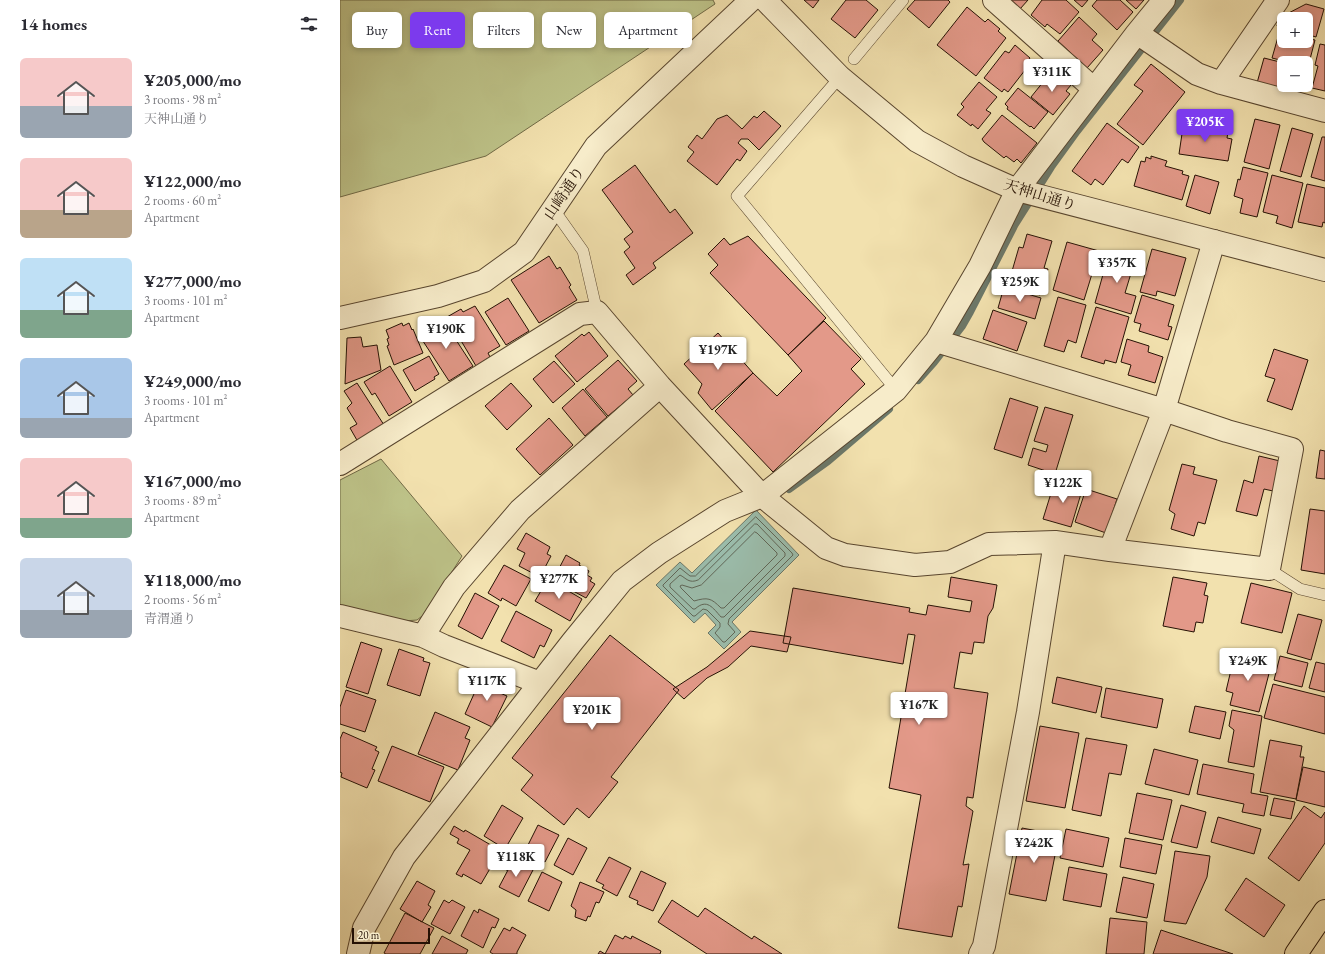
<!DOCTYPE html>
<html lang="en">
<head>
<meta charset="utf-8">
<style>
  body { margin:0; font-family:"EB Garamond","Noto Serif JP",serif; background:#f2f2f3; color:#2b2b33; height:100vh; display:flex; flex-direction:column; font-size:15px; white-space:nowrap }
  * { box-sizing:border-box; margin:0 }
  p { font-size:13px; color:#7c7c81 }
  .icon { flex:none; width:22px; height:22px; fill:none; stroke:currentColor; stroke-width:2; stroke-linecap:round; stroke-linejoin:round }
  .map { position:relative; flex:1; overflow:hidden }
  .details { display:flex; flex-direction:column; background:#fff; width:340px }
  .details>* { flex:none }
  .top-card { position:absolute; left:12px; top:12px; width:380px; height:36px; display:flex; gap:8px }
  .fabs { position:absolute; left:937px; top:12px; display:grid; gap:8px }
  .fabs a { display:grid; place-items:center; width:36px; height:36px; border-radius:6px; background:#fff; box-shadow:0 2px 6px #0003; font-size:20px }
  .scale { position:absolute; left:12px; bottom:10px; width:78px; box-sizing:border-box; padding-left:4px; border:2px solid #251104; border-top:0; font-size:11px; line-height:14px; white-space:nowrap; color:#251104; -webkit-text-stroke:3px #f7ecca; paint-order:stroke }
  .price { position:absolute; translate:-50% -34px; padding:0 9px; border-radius:4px; background:#fff; color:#222; font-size:13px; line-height:26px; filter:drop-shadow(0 1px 2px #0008) }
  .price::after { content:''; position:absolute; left:50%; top:24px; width:12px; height:9px; margin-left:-6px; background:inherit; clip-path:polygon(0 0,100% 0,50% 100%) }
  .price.current { background:#7c3aed; color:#fff }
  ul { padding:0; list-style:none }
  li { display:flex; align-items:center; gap:12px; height:100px; padding:0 20px }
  li span { display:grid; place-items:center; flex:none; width:112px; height:80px; border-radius:6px; color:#555 }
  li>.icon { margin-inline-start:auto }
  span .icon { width:48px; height:48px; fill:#fffc; stroke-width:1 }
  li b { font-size:17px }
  h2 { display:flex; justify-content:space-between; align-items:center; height:48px; padding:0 20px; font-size:17px }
  .chip { padding:0 14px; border-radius:6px; background:#fff; box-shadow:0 2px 6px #0003; font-size:14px; line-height:36px }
  .chip.current { background:#7c3aed; color:#fff }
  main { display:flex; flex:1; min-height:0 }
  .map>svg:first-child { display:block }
  .green { fill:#bdc288; stroke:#716a46 }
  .water { fill:#9bbdac; stroke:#6c7869 }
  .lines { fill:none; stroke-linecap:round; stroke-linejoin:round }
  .shore { stroke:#606758; stroke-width:1 }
  .stream { stroke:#6c7869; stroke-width:8 }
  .building { fill:#e39989; stroke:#251104 }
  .service-casing { stroke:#58452e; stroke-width:12 }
  .minor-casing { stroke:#58452e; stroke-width:24 }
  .tertiary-casing { stroke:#58452e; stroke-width:24 }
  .primary-casing { stroke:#251104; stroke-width:24 }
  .service { stroke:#f7ecca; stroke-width:11 }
  .minor { stroke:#f7ecca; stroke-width:22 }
  .tertiary { stroke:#f7ecca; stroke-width:22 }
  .primary { stroke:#f2e1ae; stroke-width:22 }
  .labels { text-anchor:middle; stroke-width:3; stroke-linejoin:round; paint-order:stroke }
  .street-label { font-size:15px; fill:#251104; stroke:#f7ecca }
</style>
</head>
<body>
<main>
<section class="details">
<h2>14 homes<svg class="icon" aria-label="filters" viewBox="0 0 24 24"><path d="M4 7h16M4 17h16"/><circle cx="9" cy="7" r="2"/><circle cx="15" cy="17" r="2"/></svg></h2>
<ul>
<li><span style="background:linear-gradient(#f6c9c9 60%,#9aa5b1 0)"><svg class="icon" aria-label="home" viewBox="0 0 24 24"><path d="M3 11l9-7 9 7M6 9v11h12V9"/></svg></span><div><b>¥205,000/mo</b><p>3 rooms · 98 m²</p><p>天神山通り</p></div></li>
<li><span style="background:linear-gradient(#f6c9c9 65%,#b9a48a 0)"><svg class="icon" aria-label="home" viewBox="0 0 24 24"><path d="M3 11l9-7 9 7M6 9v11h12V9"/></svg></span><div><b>¥122,000/mo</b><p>2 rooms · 60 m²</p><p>Apartment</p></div></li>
<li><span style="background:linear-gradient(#bfe0f5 65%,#7fa58c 0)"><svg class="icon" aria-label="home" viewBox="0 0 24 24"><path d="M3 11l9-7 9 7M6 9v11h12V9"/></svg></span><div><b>¥277,000/mo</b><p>3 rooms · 101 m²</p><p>Apartment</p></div></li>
<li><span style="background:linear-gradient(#a9c7e8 75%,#9aa5b1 0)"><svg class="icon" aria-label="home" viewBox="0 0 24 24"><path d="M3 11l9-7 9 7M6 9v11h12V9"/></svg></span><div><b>¥249,000/mo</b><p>3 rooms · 101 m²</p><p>Apartment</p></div></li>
<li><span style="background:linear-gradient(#f6c9c9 75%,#7fa58c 0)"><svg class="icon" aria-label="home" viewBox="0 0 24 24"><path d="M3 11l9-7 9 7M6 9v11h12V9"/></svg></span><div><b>¥167,000/mo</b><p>3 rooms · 89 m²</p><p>Apartment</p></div></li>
<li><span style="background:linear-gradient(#c9d6e8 65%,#9aa5b1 0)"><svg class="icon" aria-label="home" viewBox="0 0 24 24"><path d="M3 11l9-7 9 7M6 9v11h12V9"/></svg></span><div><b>¥118,000/mo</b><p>2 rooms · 56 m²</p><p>青渭通り</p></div></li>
</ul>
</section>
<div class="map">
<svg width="985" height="954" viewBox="0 0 985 954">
  <rect width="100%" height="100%" fill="#f2e1ae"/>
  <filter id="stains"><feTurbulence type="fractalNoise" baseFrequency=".005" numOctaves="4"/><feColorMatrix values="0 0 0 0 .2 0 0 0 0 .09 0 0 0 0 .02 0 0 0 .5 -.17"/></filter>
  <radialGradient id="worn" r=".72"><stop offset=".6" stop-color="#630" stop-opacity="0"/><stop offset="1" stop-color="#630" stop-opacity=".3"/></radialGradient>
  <path class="green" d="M0 0H373L375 4 146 156 0 197Z
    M41 459 122 556 86 613 77 620 64 621 0 606V480Z"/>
  <path class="water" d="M416 510 459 555 392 622 401 632 384 649 368 633 376 625 365 613 354 623 316 585 340 562 352 573Z"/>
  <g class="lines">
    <path class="shore" d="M416 517 452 553 453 555 389 619 388 624 395 632 385 642H383L375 633 380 627V623L367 610 363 609 355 616H353L323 586V585L340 568 350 576H355Z
      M415 524H417L445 553V556L384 617H381C373 608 367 598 355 609H353L330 587V584L340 575C346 578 349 584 358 580Z
      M415 532 417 533 437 553V555L384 608H381C371 598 368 597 354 601L341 588 340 586 342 585 352 588 361 585Z"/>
    <path class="stream" d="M578 380 594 362 622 326 630 312 675 224 711 167 737 131 840 0
      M449 489 488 461 549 409"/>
  </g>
  <path class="building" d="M464 0H479L473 8Z
    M506 0H526L538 10 515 38 491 19Z
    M575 0H608L610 2 589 28 567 9Z
    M671 0H688L680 9Z
    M702 0H726L739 12 720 34 707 24 705 27 691 15Z
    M734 0H748L742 7Z
    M757 0H780L793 12 777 30 752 6Z
    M786 0H804L796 9Z
    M966 4 984 9 976 37 966 34V19H944V28L937 26 939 18Z
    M627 7 645 22 648 19 660 29 658 31 666 38 636 76 597 45Z
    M739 17 757 34 752 40 763 50 747 68 718 41Z
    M940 30 944 31V41H966V38L975 40 968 67H966V63H952L932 58Z
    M980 44 985 45V91L972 88 978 66 975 65Z
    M675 45 690 58 687 62 689 65 668 92 664 89 662 92 644 78 665 51 669 53Z
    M924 58 944 63V85H962L959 95 917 83Z
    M811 64 845 92 803 145 777 124 803 91 794 85Z
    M712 71 731 85 726 91 730 94 713 115 691 97Z
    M639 82 657 97 646 110 651 113 638 129 632 124 631 126 617 115 624 107 621 104Z
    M678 88 708 112 694 129 691 126 690 127 667 109 668 107 665 104Z
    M424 111 441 126 419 150 408 139H401L398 143 407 151 400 161 397 159 377 185 347 161 354 152 348 147 357 135 362 139 377 119 387 115 402 129 414 116 417 118Z
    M662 115 697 143 681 163 677 159 674 162 666 156 664 158 644 142 642 139Z
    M915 119 940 125 929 169 904 162Z
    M767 123 799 147 788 163 782 159 763 185 755 179 751 185 732 171Z
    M847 125 888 132 887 138 892 139 888 161 839 154 843 127 847 128Z
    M952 128 973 134 961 177 940 171Z
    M982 137H985V181L971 177Z
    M811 156 827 161 825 166 843 171 842 174 849 176 842 200 794 186 801 161 805 162 806 157 811 159Z
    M295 165 330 213 335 209 353 233 313 263 316 268 293 285 286 275 295 268 284 252 290 247 284 239 293 232 262 190Z
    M903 167 928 173 917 217 900 213 903 199 894 196 898 179 900 180Z
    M855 175 879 182 870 214 846 206Z
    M932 175 963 183 952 228 936 223 938 216 923 212Z
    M967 184 985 188V223L983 222 982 227 958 222Z
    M687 234 712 241 704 268 708 269 700 295 668 285 679 247 683 248Z
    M408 236 486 318 448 355 370 273 378 265 368 254 384 238 390 245Z
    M727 242 759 251 744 300 713 290Z
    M812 249 846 258 835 296 817 291 816 296 800 292Z
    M769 253 795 260 785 293 796 296 791 314 755 303Z
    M209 256 217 269 220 267 231 285 229 287 237 300 199 323 171 280Z
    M664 287 701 298 695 319 658 308Z
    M802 295 834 305 828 326 832 327 828 340 799 331 801 324 794 322Z
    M718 297 746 305 736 343 728 340 724 352 704 346Z
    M168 298 189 331 166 345 145 312Z
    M135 306 160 346 148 353 150 357 136 366 107 317 121 309 123 312Z
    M756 307 789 317 776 363 765 360 764 364 741 357Z
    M653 310 687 322 677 351 643 339Z
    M103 320 133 366 109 381 79 335Z
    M484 321 521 359 511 369 525 384 433 472 375 411 413 373 437 396 462 371 448 355Z
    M62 323 63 326 69 323 72 330 73 329 83 353 54 365 47 346 49 345 47 339 49 338 46 330Z
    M249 332 268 356 237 382 215 356 242 334 244 336Z
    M378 333 413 373 372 410 358 393 362 384 344 364Z
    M21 337 23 347 37 345 41 370 5 384 7 338Z
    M787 339 809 346 808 352 823 357 815 383 788 375 791 365 781 362Z
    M934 349 968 360 952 410 927 401 935 379 925 376Z
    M89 356 99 374 94 377 95 379 75 391 63 370Z
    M278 360 297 381 288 389 293 395 268 416 245 389Z
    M214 361 235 384 213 403 193 379Z
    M50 366 72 402 49 416 35 393 32 395 24 382Z
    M17 383 44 425 18 442 10 428 17 424 7 408 12 403 4 391Z
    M171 383 192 406 167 430 145 406Z
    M243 389 267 417 245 436 222 408Z
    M670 398 698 407 682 458 654 449Z
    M705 407 733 415 715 474 688 465 693 448 706 452 708 445 694 441Z
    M209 418 233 445 200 475 176 449Z
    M980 450 985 451V479L976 478Z
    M919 456 940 461 933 491 924 489 917 516 896 511 904 480 913 483Z
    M842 464 855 467 853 474 877 480 865 524 858 522 854 536 831 529 835 514 829 510Z
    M719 480 743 487 731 527 703 519 712 490 716 491Z
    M746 489 777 499 766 533 735 522Z
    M970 509 985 511V574L961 570Z
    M186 533 210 547 207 554 211 556 200 577 179 566 185 553 177 549Z
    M226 555 240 563 239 565 249 571 247 575 252 578 250 581 255 584 246 598 213 580Z
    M164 565 191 579 176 606 162 598 161 601 148 593Z
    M611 577 657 585 653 608 648 616 644 643 634 642 632 654 620 652 614 688 648 693 633 798 627 797 626 806 633 811 623 865 629 864 622 907 618 906 612 937 558 928 581 795 549 788 575 635 568 634 563 664 443 643 453 588 570 608 569 612 586 615 588 605 630 612 632 601 608 597Z
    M833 577 867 583 864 595 868 596 863 623 856 622 854 632 823 626Z
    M208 579 242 599 230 621 195 601Z
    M911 583 952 593 942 633 901 623Z
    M135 593 159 606 142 639 118 626Z
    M176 611 212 630 204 647 200 645 194 658 161 641Z
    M958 614 982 620 971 660 947 653Z
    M410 631 451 637 447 652 411 646 388 667 367 678 344 699 333 689 367 667Z
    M270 635 339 690 271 777 278 782 249 818 237 808 224 825 181 790 193 775 172 758Z
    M21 642 42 649 28 694 6 687Z
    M59 649 84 658 83 661 90 663 80 696 47 685Z
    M895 653 932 662 919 712 890 705 893 693 886 691Z
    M940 656 968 663 962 687 934 680Z
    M976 662 985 664V692L969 688Z
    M142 676 163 686 160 693 167 696 152 727 125 714Z
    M717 677 762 687 756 713 712 703Z
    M933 684 985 697V734L924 718Z
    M766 688 823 699 817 728 761 717Z
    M6 690 36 700 25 732 0 724V707Z
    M855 706 886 712 880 739 849 732Z
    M892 710 922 716 914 767 888 762 894 730 889 726Z
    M95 712 130 727 125 738 130 740 118 770 78 754Z
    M700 726 739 733 725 808 686 801Z
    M3 732 37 747 35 750 39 752 32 769 35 770 27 788 1 777 2 773 0 772V739Z
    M746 738 787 745 781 775 769 773 761 816 732 810Z
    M930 740 962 746 960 757H964L956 799 920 792Z
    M52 746 104 767 90 802 38 781Z
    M814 749 858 760 849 795 805 784Z
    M863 764 914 774 911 793 928 796 924 816 902 812 904 804 857 794Z
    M963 767 985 772V807L956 800Z
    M797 793 832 800 823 840 789 833Z
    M934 798 955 802 951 819 930 815Z
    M162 805 183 818 165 849 144 836Z
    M841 805 866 812 857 848 831 842Z
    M964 806 981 818 985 812V843L959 881 928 858Z
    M878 817 921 829 914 854 871 842Z
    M198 825 219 835 205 862 185 851Z
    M114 826 124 832 125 830 156 848 151 858 155 860 141 884 123 874 122 877 116 874 130 850 117 843 119 839 110 834Z
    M682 828 719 835 706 901 669 894Z
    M726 829 769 838 763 867 720 858Z
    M228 838 247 848 233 875 214 865Z
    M785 838 822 845 816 874 780 867Z
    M835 851 870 856 867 877 846 924 824 921Z
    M269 857 291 868 277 896 262 888 264 885 256 881Z
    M172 859 193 870 179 897 159 887 168 870H166Z
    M729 867 767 874 761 907 723 900Z
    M301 871 326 883 313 911 297 904 298 901 289 897Z
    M202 872 222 882 209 911 188 901Z
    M783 877 814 884 807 918 776 912Z
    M906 878 945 905 924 937 885 910Z
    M77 881 95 891 88 905 91 907 82 922 60 909Z
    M240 882 264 892 259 903 256 902 250 917 248 916 246 921 235 917 236 910 231 906Z
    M104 900 109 903 112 900 125 907 110 934 91 924Z
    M332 900 358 917 365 908 412 939 414 936 442 954H367L318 922Z
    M139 909 159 919 155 928 152 927 143 948 121 936 134 910 138 913Z
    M65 913 94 928 80 954H46L44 953Z
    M770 918 807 922 804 954H766Z
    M172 927 186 935 177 952V954H153L150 952 164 928 170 931Z
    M821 930 893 954H813Z
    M275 935 283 939 285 936 291 939 292 936 321 951 320 954H258L260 951 265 954Z
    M102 936 128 950 126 954H92Z"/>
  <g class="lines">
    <g class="service-casing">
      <path id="service" d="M514 59 563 0
        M500 77 397 196 556 390
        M214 210 243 251 257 312
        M929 569 960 589 985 595"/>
    </g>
    <g class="minor-casing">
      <path id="minor" d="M654 0 754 89
        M797 33 857 74 881 83 985 111
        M881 83 938 0
        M0 464 240 314 257 312 320 386 422 496 486 548 505 555 575 565 610 562 649 544 715 542 770 550 929 569 952 449 887 431 824 410 596 341
        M770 550 824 410 874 241
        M0 616 83 636 104 646 200 683
        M83 636 114 587 180 510 320 386
        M18 954 24 928 64 857 233 641 282 581 319 553 385 511 422 496 556 390 596 341 640 266 677 190 797 33 824 0
        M640 954 644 946 688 712 715 542"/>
    </g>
    <g class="tertiary-casing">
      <path id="tertiary" d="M425 0 500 77 577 141 623 166 677 190 985 270
        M0 318 98 296 144 281 184 252 256 146 411 0"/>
    </g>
    <g class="primary-casing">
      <path id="primary" d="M956 954 985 911"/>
    </g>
    <use href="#service" class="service"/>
    <use href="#minor" class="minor"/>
    <use href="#tertiary" class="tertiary"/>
    <use href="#primary" class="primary"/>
  </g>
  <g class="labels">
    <g class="street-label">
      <text transform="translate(224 193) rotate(-56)" y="5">山崎通り</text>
      <text transform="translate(700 195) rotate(17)" y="5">天神山通り</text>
    </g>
  </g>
  <rect width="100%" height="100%" filter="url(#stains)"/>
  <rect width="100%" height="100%" fill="url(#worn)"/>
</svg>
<div class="fabs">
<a>+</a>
<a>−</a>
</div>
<div class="scale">20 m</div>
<b class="price" style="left:712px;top:93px">¥311K</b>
<b class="price current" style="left:865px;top:143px">¥205K</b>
<b class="price" style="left:777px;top:284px">¥357K</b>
<b class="price" style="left:680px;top:303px">¥259K</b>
<b class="price" style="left:106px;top:350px">¥190K</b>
<b class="price" style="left:378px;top:371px">¥197K</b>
<b class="price" style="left:723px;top:504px">¥122K</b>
<b class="price" style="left:219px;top:600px">¥277K</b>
<b class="price" style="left:908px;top:682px">¥249K</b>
<b class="price" style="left:147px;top:702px">¥117K</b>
<b class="price" style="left:579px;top:726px">¥167K</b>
<b class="price" style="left:252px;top:731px">¥201K</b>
<b class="price" style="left:694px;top:864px">¥242K</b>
<b class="price" style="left:176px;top:878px">¥118K</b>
<div class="top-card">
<a class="chip">Buy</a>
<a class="chip current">Rent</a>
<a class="chip">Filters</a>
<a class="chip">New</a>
<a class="chip">Apartment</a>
</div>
</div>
</main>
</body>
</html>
